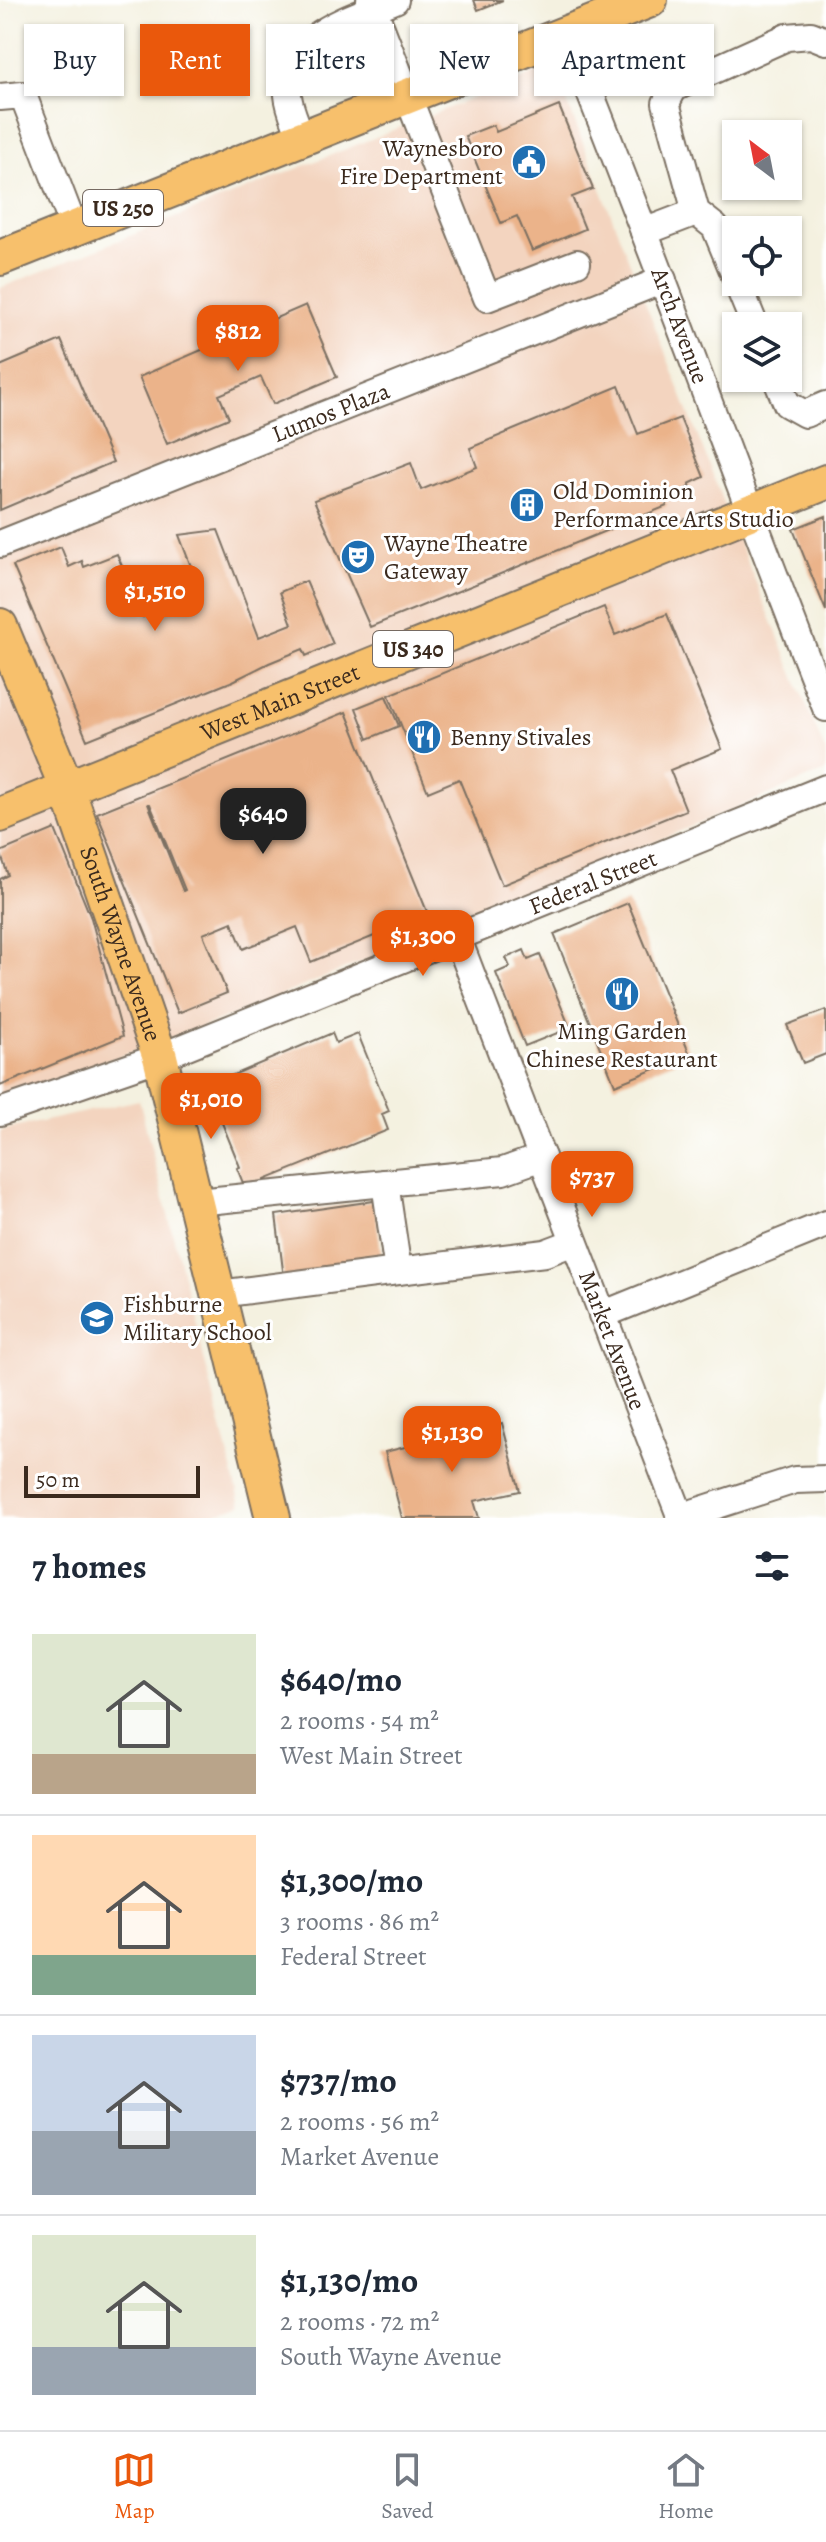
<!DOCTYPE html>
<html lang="en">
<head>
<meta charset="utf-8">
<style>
  body { margin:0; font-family:Alegreya,serif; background:#f2f2f3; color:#1f2937; height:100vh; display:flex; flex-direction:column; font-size:30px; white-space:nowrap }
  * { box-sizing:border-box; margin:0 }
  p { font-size:26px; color:#747a83 }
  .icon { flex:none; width:44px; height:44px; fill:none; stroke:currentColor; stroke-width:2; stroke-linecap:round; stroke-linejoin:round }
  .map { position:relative; height:1518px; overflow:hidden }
  .sheet { display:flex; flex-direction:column; background:#fff; flex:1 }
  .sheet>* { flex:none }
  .top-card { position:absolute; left:24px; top:24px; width:778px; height:72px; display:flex; gap:16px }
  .needle { width:52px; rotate:328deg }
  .tools { position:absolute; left:722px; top:120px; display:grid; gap:16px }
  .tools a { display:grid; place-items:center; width:80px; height:80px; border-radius:0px; background:#fff; box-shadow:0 2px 6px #0004; font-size:40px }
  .scale { position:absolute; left:24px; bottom:20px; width:176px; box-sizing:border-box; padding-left:8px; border:4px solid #3b2a1e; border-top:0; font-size:22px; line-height:28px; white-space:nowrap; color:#3b2a1e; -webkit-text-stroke:6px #fff; paint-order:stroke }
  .price { position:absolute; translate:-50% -68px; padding:0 18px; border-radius:16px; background:#ea580c; color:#fff; font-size:26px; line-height:52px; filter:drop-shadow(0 2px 4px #0008) }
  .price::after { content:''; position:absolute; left:50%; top:48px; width:24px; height:18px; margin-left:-12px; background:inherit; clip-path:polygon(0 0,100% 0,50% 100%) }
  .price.active { background:#222; color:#fff }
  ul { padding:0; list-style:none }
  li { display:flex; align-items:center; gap:24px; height:200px; padding:0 32px }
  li+li { border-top:2px solid #e0e1e3 }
  li span { display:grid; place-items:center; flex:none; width:224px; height:160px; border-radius:0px; color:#555 }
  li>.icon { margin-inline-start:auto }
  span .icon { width:96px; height:96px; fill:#fffc; stroke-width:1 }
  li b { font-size:34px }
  h2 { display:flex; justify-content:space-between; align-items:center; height:96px; padding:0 32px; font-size:34px }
  .chip { padding:0 28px; border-radius:0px; background:#fff; box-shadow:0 2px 6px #0004; font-size:28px; line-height:72px }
  .chip.active { background:#ea580c; color:#fff }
  .dock { display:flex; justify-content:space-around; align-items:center; height:112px; border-top:2px solid #e0e1e3; background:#fff; font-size:22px; color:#747a83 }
  .dock a { display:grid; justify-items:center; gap:4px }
  .dock .active { color:#ea580c }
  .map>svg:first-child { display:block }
  .built { fill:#f3d4bf }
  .building { fill:#ebb38a; fill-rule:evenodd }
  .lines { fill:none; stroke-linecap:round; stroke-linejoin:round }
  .minor-casing { stroke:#7c7062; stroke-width:30 }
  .major-casing { stroke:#7c7062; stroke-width:38 }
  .minor { stroke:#fff; stroke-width:26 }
  .major { stroke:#f7c06c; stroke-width:34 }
  .labels { text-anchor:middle; stroke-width:6; stroke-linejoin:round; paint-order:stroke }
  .shield { fill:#fff; stroke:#766a62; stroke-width:2 }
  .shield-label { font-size:22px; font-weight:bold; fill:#3b2a1e }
  .poi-label { font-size:24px; fill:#3b2a1e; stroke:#fff; text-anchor:start }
  .street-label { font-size:24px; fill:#3b2a1e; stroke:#fff }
</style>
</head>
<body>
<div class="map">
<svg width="826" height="1518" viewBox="0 0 826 1518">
  <rect width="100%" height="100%" fill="#fff"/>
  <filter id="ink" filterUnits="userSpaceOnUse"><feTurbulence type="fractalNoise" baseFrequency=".0125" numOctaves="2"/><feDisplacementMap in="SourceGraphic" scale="16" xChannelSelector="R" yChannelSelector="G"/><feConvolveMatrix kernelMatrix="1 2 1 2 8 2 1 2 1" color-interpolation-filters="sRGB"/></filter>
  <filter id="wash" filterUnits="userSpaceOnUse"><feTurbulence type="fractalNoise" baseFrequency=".006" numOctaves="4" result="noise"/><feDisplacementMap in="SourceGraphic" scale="32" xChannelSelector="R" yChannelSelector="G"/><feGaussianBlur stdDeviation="1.8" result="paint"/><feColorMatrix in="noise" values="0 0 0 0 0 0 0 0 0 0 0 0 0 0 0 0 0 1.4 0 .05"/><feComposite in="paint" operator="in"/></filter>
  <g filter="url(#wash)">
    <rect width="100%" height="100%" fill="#f4f1e0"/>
    <path class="built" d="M553 66 738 539 826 753V771L221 1020 0 1099V288Z
      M139 1100 241 1505 202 1518H0V1131Z"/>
    <g id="blocks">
      <path class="building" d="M474 0H503L478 10Z
        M559 106 593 189 572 197 585 229 532 251 517 216 501 223 465 136 493 125 496 132Z
        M306 305 337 377 273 404 261 377 219 395 229 418 167 444 139 377Z
        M61 340 113 462 0 510V366Z
        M619 386 638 434 680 418 704 477 689 484 691 487 664 498 667 506 370 627 314 500 411 463 421 490 477 467 470 448Z
        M826 516V611L793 529Z
        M218 530 259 637 292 624 280 592 306 581 333 644 306 656 303 649 269 663 233 681 87 740 13 566 61 547 69 567 82 561 84 567 117 554 143 617 173 605 167 588 195 577 179 535Z
        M604 607 615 635 667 614 722 749 670 770 686 810 502 885 459 779 428 792 389 695Z
        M386 696 399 726 368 739 356 708Z
        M346 712 428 914 311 962 297 927 243 949 232 922 203 934 227 993 178 1013 97 813ZM148 804H150L185 890 183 891Z
        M55 829 91 918 123 1036 0 1086V879L8 875 0 852Z
        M628 903 690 1055 615 1085 554 934Z
        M524 950 528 960 540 955 570 1028 525 1046 496 973 510 967 506 958Z
        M826 1010V1054L803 1063 787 1025Z
        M332 1033 336 1043 358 1034 389 1111 382 1114 388 1130 245 1188 237 1168 240 1167 207 1086Z
        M374 1201 383 1264 284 1278 276 1215Z
        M502 1423 520 1491 474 1501 479 1518H402L385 1452Z"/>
    </g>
  </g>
  <g filter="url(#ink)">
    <use href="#blocks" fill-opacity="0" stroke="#7c7062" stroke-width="2"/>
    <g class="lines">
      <g class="minor-casing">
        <g id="minor">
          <path d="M370 0 487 298 577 263"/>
          <path id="s1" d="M566 33C657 256 737 484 826 708"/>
          <path d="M0 97 23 95 74 228"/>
          <path d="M301 137C297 124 289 109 288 95 283 35 350 19 395 0"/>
          <path d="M644 232 696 212"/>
          <path d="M736 278 715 227 696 212 666 103 674 88 787 37 811 35 826 41"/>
          <path d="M737 282 755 326"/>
          <path d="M776 378 787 404 805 414 826 405"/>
          <path id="s2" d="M0 544 663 280"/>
          <path id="s3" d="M457 937 681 1518"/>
          <path id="s4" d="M0 1112 160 1057 826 788"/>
          <path d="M385 1183 503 1171 542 1157"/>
          <path d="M197 1202 385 1183 398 1271 219 1294"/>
          <path d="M398 1271 545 1253 574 1242"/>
          <path d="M602 1315 826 1224"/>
          <path d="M680 1517 795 1480 826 1479"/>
        </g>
      </g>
      <g class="major-casing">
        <g id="major">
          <path d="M0 258 650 0"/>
          <path id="s5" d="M0 626 67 788 160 1057 273 1518"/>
          <path id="s6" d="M0 815 826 482"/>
        </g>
      </g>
      <use href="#minor" class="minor"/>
      <use href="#major" class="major"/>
    </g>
  </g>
  <defs>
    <g id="civic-disc" transform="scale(1.8)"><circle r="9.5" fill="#1f6fb2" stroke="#fff"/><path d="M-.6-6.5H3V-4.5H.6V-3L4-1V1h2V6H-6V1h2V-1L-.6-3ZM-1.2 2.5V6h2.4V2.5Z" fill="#fff"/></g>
    <g id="building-disc" transform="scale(1.8)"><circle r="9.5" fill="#1f6fb2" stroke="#fff"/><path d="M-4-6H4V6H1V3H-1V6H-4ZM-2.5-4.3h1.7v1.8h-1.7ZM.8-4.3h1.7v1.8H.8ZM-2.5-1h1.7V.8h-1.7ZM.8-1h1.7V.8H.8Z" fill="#fff"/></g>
    <g id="theatre-disc" transform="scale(1.8)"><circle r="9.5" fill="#1f6fb2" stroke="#fff"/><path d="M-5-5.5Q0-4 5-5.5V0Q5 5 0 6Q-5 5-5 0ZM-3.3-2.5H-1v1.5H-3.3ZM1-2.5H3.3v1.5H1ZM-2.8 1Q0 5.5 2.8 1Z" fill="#fff"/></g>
    <g id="restaurant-disc" transform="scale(1.8)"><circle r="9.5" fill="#1f6fb2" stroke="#fff"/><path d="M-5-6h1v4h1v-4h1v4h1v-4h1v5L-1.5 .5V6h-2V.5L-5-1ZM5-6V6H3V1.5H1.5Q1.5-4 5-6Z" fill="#fff"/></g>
    <g id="school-disc" transform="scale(1.8)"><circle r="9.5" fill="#1f6fb2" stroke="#fff"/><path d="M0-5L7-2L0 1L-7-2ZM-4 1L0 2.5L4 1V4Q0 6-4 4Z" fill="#fff"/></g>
  </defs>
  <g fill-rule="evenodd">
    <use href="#civic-disc" x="529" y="162"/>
    <use href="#building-disc" x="527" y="505"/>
    <use href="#theatre-disc" x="358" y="557"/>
    <use href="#restaurant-disc" x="424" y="737"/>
    <use href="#restaurant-disc" x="622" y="994"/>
    <use href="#school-disc" x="97" y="1318"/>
  </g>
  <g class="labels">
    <g class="shield">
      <rect x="83" y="190" width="80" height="36" rx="6"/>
      <rect x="373" y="631" width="80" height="36" rx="6"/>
    </g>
    <g class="shield-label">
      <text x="123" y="216">US 250</text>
      <text x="413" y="657">US 340</text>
    </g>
    <g class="poi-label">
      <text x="503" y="156" text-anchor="end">Waynesboro<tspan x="503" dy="28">Fire Department</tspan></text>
      <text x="553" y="499">Old Dominion<tspan x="553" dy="28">Performance Arts Studio</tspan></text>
      <text x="384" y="551">Wayne Theatre<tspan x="384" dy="28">Gateway</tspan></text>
      <text x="450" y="745">Benny Stivales</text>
      <text x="622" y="1039" text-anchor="middle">Ming Garden<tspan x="622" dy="28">Chinese Restaurant</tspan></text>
      <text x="123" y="1312">Fishburne<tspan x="123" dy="28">Military School</tspan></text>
    </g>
    <g class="street-label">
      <text dy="8" stroke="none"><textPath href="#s1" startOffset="314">Arch Avenue</textPath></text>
      <text dy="8" stroke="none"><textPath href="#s2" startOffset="356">Lumos Plaza</textPath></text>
      <text dy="8" stroke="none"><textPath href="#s6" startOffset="302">West Main Street</textPath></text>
      <text dy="8" stroke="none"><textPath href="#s4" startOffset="636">Federal Street</textPath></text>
      <text dy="8" stroke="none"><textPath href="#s5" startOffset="340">South Wayne Avenue</textPath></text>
      <text dy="8" stroke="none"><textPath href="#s3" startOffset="432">Market Avenue</textPath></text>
    </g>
  </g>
</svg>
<div class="tools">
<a><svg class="needle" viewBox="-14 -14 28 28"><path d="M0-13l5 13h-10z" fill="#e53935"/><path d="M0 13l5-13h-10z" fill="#747a83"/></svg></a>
<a><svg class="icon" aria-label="locate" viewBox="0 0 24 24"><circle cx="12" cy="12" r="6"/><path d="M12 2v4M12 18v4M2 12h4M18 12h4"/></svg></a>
<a><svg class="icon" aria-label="layers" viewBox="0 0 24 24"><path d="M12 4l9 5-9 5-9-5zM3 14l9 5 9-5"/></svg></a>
</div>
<div class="scale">50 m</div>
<b class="price" style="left:238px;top:373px">$812</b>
<b class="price" style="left:155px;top:633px">$1,510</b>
<b class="price active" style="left:263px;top:856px">$640</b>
<b class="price" style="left:423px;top:978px">$1,300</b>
<b class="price" style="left:211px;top:1141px">$1,010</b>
<b class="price" style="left:592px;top:1219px">$737</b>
<b class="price" style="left:452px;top:1474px">$1,130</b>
<div class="top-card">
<a class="chip">Buy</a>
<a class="chip active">Rent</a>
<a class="chip">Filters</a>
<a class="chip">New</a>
<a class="chip">Apartment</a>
</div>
</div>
<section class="sheet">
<h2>7 homes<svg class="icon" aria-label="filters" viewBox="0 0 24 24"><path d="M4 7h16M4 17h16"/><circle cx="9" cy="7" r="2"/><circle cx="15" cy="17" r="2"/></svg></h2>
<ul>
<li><span style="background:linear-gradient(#dfe7d0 75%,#b9a48a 0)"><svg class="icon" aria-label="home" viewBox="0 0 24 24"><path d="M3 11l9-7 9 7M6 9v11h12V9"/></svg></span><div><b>$640/mo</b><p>2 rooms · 54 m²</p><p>West Main Street</p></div></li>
<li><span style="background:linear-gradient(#ffd9b3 75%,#7fa58c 0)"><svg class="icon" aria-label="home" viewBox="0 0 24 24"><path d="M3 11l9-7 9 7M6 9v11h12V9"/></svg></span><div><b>$1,300/mo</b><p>3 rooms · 86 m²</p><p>Federal Street</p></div></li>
<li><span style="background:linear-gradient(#c9d6e8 60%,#9aa5b1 0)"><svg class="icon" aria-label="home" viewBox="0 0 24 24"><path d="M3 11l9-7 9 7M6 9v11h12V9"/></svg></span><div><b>$737/mo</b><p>2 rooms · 56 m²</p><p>Market Avenue</p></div></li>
<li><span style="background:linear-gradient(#dfe7d0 70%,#9aa5b1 0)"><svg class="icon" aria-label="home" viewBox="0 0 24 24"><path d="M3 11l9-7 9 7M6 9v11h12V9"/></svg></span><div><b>$1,130/mo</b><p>2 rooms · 72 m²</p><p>South Wayne Avenue</p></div></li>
</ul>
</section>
<nav class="dock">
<a class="active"><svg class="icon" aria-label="map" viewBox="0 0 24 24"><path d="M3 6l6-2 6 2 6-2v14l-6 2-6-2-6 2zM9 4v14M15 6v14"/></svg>Map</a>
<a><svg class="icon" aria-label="saved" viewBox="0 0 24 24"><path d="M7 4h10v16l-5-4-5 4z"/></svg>Saved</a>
<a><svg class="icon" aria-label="home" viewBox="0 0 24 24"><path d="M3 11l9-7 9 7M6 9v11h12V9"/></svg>Home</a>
</nav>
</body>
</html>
